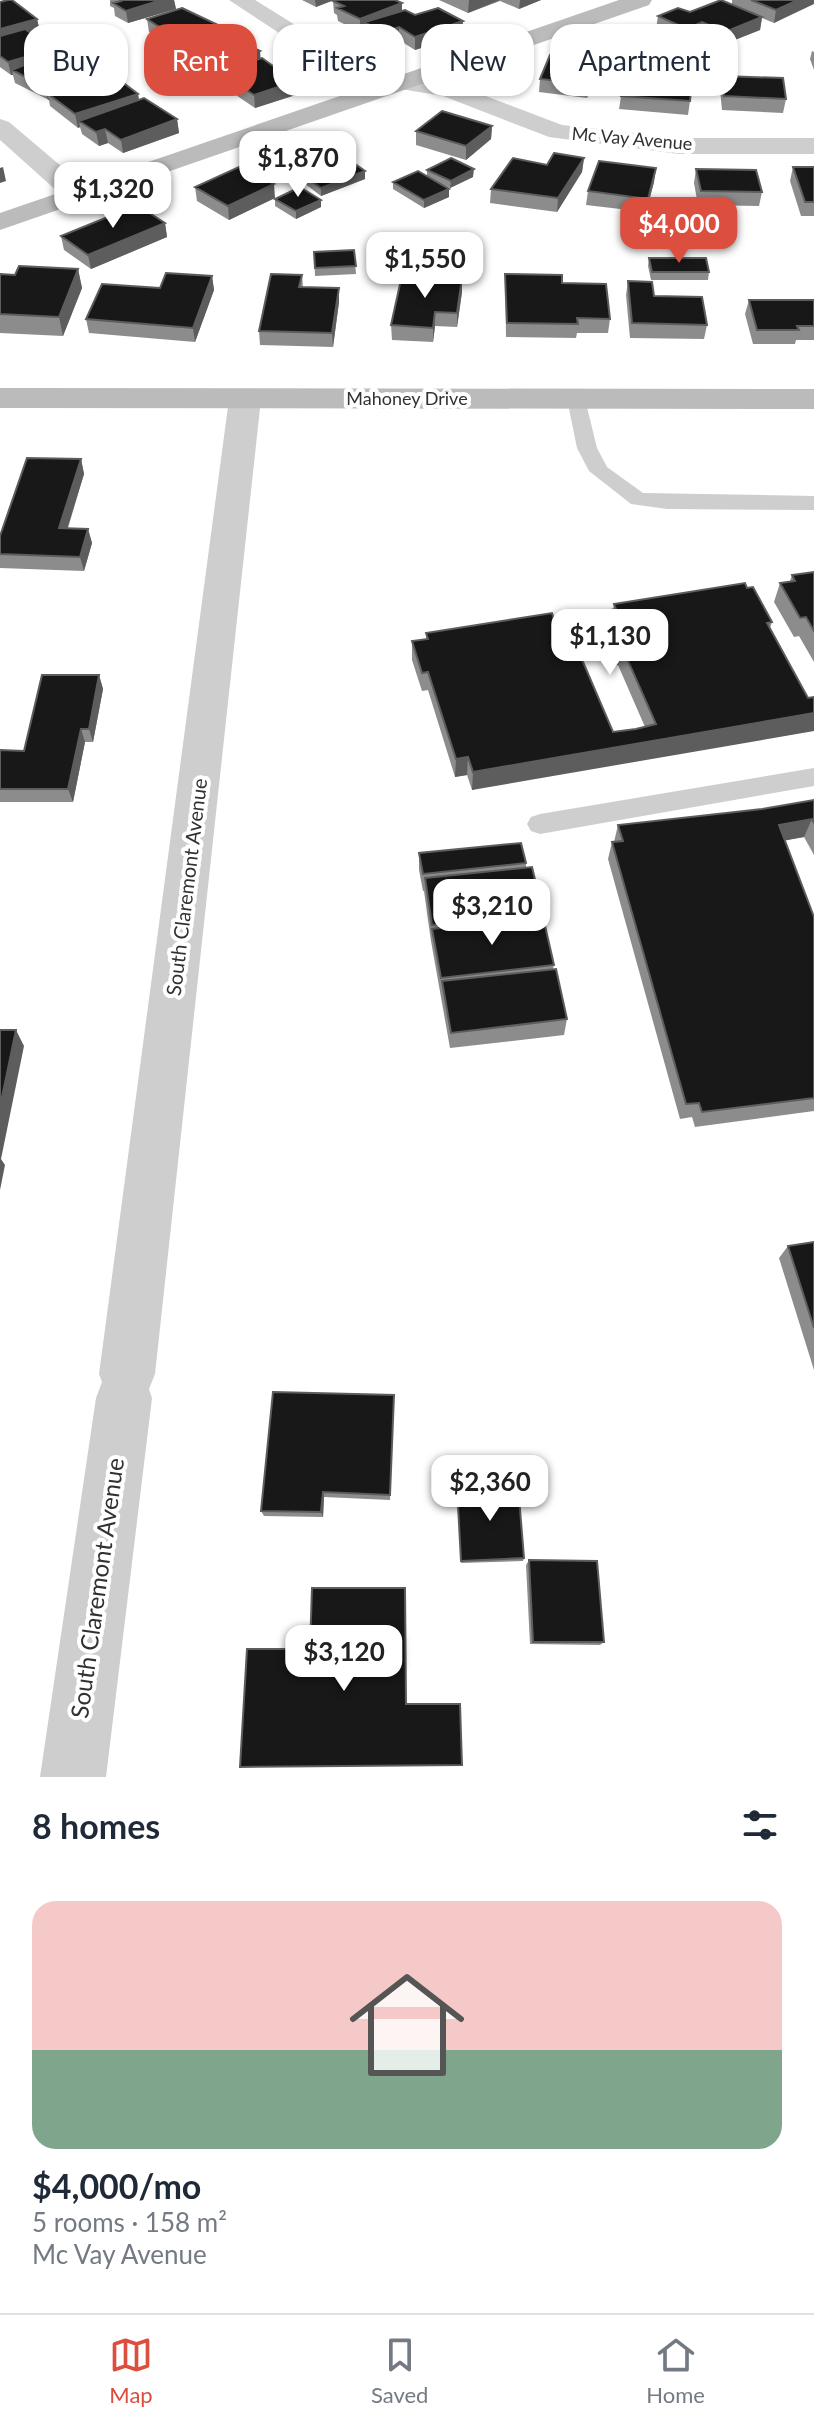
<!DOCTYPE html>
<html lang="en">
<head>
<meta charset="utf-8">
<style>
  body { margin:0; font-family:Lato,sans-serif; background:#f6f6f7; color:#1f2937; height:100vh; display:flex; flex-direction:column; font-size:30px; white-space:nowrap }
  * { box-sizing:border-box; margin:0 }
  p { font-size:26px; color:#747a83 }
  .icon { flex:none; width:44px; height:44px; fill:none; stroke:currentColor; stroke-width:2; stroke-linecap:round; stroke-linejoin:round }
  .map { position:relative; height:1777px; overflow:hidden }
  .details { display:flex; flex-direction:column; background:#fff; flex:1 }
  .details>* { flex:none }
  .guide { position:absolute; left:24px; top:24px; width:766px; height:72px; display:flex; gap:16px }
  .price { position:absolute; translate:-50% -68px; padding:0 18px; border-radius:16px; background:#fff; color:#222; font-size:26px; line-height:52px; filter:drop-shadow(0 2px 4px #0008) }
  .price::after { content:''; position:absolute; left:50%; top:48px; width:24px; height:18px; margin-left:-12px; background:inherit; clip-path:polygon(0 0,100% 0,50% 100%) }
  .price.selected { background:#dc4e3e; color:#fff }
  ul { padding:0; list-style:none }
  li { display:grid; align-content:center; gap:16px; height:424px; padding:0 32px }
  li+li { border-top:2px solid #e0e1e3 }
  li span { display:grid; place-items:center; height:248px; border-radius:24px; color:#555 }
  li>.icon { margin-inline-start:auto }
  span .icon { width:144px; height:144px; fill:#fffc; stroke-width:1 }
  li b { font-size:34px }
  h2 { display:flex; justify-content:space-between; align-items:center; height:96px; padding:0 32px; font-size:34px }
  .chip { padding:0 28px; border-radius:24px; background:#fff; box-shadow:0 2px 6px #0004; font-size:28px; line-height:72px }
  .chip.selected { background:#dc4e3e; color:#fff }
  .tab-bar { display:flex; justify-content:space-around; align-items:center; height:112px; border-top:2px solid #e0e1e3; background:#fff; font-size:22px; color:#747a83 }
  .tab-bar a { display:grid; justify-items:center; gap:4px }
  .tab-bar .selected { color:#dc4e3e }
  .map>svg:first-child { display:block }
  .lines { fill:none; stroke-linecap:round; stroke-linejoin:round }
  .lane { fill:#cecece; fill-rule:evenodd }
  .street { fill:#cecece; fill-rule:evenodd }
  .secondary { fill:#bbb; fill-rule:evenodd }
  .wall { fill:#8c8c8c }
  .shaded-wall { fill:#5d5d5d }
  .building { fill:#181818; stroke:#5d5d5d; stroke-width:2 }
  .labels { text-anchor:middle; stroke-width:8; stroke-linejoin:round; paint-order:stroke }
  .far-street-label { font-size:18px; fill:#313131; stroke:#fff }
  .street-label { font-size:20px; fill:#313131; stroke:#fff }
  .near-street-label { font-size:24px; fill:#313131; stroke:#fff }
</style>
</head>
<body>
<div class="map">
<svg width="814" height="1777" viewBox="0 0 814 1777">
  <rect width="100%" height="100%" fill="#fff"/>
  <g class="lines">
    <path class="lane" d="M576 393 585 399 597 448 607 467 643 493 814 496V510L667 509 631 504 589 471 577 448 567 399Z
      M814 768V786L540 834 531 831 527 824 531 817 540 814Z"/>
    <path class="street" d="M229 0H255L368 70 457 85 562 125 679 138H814V154H679L549 137 443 96 352 81Z
      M0 119 9 122 87 188 91 194 87 200H67L0 140Z
      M245 389 256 392 261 399 155 1374 149 1389 152 1398 106 1777H40L96 1398 102 1382 99 1374 229 399 234 392Z"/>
    <path class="secondary" d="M619 0H652L649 5 0 230V213Z
      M0 388 814 389V409L0 408Z"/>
  </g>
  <path class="wall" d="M110 0H174L176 9 128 23 115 16 114 8 110 6Z
    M302 0H334L316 7Z
    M439 0H541L519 9 500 1 468 13Z
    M732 0H814L774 23 762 18 760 30 722 45 700 35 685 42 656 29 658 16 690 12 732 4Z
    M333 1 402 10 462 34 415 50 399 40 383 46 365 35V31L360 32 338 21 337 15 334 13Z
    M0 2 37 19 40 32 33 34 53 49 54 53 89 69 87 70 89 80 107 90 138 94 139 100 177 119 179 133 123 153 108 143 99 146 82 134 80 127 78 128 50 106 49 100 15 83 13 75H11L0 67Z
    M147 19 216 24 218 37 177 50 149 32Z
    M189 48 261 59 308 91 255 108 221 85 220 76 190 61Z
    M812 51 814 52V70L810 59Z
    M596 74 587 98 539 92 540 79Z
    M722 76 786 99 783 113 722 110 720 89Z
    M624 78 690 101 688 115 619 109Z
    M492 126 491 139 466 160 416 145V131Z
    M308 157 365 179 321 196 283 167 282 160Z
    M584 158 582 172 557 212 490 203 491 189 547 165Z
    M793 167H814V216H801L790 181Z
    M696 169 762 192 759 206 698 205 694 183Z
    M427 170 473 177 450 188 432 180 449 197 424 208 393 189V182L427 176Z
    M654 182 646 212 586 205 588 191Z
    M195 187 275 198 229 220 197 201Z
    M275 199 321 207 296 219 275 206Z
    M658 208 694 225 692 232H660L657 215Z
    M165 223 167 237 91 269 64 250 61 236Z
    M354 250 356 274 315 276 314 252Z
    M649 258 709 272 708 280H651L648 266Z
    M78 269 82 288 63 336 0 333V274L15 275Z
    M505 274 562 283 610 319 608 333H577L576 338 506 337Z
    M302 275 303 287 339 302 333 347 260 345 259 331Z
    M212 276 214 290 195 342 89 333 86 319 160 288Z
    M462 278V292L457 327 435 326 433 342 392 340 391 325Z
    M628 281 707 325 704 339 630 338 626 295Z
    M749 300H814V340H796L795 344H753L745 314Z
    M81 459 84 474 68 528 88 529 92 543 84 571 0 568V536Z
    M814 572V662L799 636 794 637 774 602 780 583 790 581 792 575Z
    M747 588 772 622 770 628 808 698 472 790 467 775 455 777 428 690 422 691 412 660V641L426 639V633L554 619 582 647 581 656 613 732 636 729 645 727 618 665 612 666 597 630 600 612 613 610 614 604Z
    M99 675 103 689 93 742H85L73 802H0V750L24 751Z
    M814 800V855L804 837 785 840 814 917V1111L695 1127 692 1117 680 1119 608 859 612 842H614L618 825 762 809Z
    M419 853 526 863V868L543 913 542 917 554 965 553 969 567 1019 564 1035 450 1048 431 941 424 891H423L419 870Z
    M814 1242V1370L779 1258 788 1246Z
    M394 1395 390 1500 324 1497 323 1517 264 1516 261 1511Z
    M457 1487 524 1558 523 1561 461 1563Z
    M529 1560 604 1642 600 1645 530 1644 526 1565Z"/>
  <path class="shaded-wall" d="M161 0H174L176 9 128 23 126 11Z
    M315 0H334L316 7Z
    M469 0H500L468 13Z
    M520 0H541L519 9Z
    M798 0H814V4L774 23 776 10Z
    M402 3V16L365 22V31L360 32V19Z
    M762 17 760 30 722 45 725 32Z
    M37 19 40 32 0 43V29Z
    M463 21 462 34 415 50V37Z
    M702 22 700 35 685 42 687 29Z
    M216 24 218 37 177 50 175 37Z
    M399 27V40L383 46V33Z
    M53 49 56 62 12 70 13 75H11L8 62Z
    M260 51 261 64 225 75 224 65Z
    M86 56 89 69 74 75 71 62Z
    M598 60 596 74 587 98 589 84Z
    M87 70 90 83 47 93 49 100H48L45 87Z
    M308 77V91L255 108 254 95Z
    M138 94 140 108 79 121 80 127 78 128 75 114Z
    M177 119 179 133 123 153 121 140Z
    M492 126 491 139 466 160V146Z
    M105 129 108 143 99 146 96 132Z
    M584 158 582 172 557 212 558 198Z
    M3 167 6 181 0 183V168Z
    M656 168 654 182 646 212 648 199Z
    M474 169 473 177 450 188 451 181Z
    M365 171V179L321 196V188Z
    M274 184 275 198 229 220 228 206Z
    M449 189V197L424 208V200Z
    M321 200V207L296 219V211Z
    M165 223 167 237 91 269 88 255Z
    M78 269 82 288 63 336 59 317Z
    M212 276 214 290 195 342 193 328Z
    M462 278V292L457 327V313Z
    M339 288V302L333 347 332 333Z
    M435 312V326L433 342V328Z
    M81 459 84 474 63 542 59 528Z
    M88 529 92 543 84 571 80 557Z
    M622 647 618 665 612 666 616 648Z
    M99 675 103 689 93 742 89 729Z
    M814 713V731L472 790 473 772Z
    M81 729 85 742 73 802 68 789Z
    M468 757 467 775 455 777 456 759Z
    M812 819 804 837 772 843 779 825Z
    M16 1030 24 1046 1 1159 5 1165 0 1190V1107Z
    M323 1492 324 1497 323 1517 321 1512Z"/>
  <path class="building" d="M8 0H12L37 19 0 29V2Z
    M120 0H161L126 11 113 3 121 1Z
    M335 0H395L402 3 360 19 337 8 344 6 333 1Z
    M721 0 762 17 725 32 702 22 687 29 658 16 678 8 690 12Z
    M751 0H798L776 10Z
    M182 8 216 24 175 37 147 19Z
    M438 8 463 21 415 37 399 27 383 33 365 22 405 10 415 15Z
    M25 29 53 49 8 62 0 56V36Z
    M225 34 260 51 224 65 189 48Z
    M69 47 86 56 71 62 87 70 45 87 12 70Z
    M550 55 598 60 589 84 540 79Z
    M262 58 280 71 291 67 308 77 254 95 220 72Z
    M722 76 783 78 786 99 724 96Z
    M624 78 692 79 690 101 621 96Z
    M92 79 107 90 125 84 138 94 75 114 47 93Z
    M144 98 177 119 121 140 105 129 96 132 79 121Z
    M442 111 492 126 466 146 416 131Z
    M338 152 365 171 321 188 282 160 299 153 308 157 313 154 325 159Z
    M554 153 584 158 558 198 491 189 513 158 547 165Z
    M451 158 474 169 451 181 427 170Z
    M599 161 656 168 648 199 588 191Z
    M241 166 274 184 228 206 195 187Z
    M793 167H814V202H805Z
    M696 169 756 170 762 192 701 191Z
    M418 171 449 189 424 200 393 182Z
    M300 187 321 200 296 211 275 199Z
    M137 205 165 223 88 255 61 236Z
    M658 208H690L694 225 661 224Z
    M354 250 356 266 315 268 314 252Z
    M649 258H706L709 272H652Z
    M19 266 78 269 59 317 0 314V274L15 275Z
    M166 273 212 276 193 328 86 319 102 284 160 288Z
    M271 274 302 275 299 287 339 288 332 333 259 331Z
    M505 274 562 275V283L606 284 610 319 577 318 578 324 507 323Z
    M402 275 462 278 457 313 435 312 433 328 391 325Z
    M628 281 652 282 654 296 702 297 707 325 632 323Z
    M749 300H814V326H797L799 330H757Z
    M27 458 81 459 59 528 88 529 80 557 0 554V536Z
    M814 572V631L806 617 800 618 780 583 795 581 792 575Z
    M745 583 747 588 753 587 772 622 767 623 808 698 814 697V713L473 772 468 757 456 759 428 672 422 673 412 641 428 639 426 633 552 613 554 619 570 616 582 647 577 648 613 732 636 729 656 724 622 647 616 648 600 612 616 609 614 604Z
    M42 675H99L89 729H81L68 789H0V750L24 751Z
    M814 800V823L812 819 779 825 814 917V1098L702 1112 699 1103 686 1104 612 842 623 841 618 825 762 809Z
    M521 843 526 863 423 874 419 853Z
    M532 867 543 913 432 925 425 878Z
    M543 917 554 965 441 978 432 929Z
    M556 969 567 1019 451 1033 442 981Z
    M0 1030H16L0 1107Z
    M814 1242V1328L788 1246Z
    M273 1392 394 1395 390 1495 323 1492 321 1512 261 1511Z
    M518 1485 524 1558 461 1561 457 1487Z
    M529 1560 597 1561 604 1642H533Z
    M312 1588H405L406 1704H460L462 1765 240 1767 247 1649H310Z"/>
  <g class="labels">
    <g class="far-street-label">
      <text transform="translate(632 139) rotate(5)" y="6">Mc Vay Avenue</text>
      <text x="407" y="405">Mahoney Drive</text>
    </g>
    <g class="street-label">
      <text transform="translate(187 887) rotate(-83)" y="7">South Claremont Avenue</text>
    </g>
    <g class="near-street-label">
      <text transform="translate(98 1588) rotate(-82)" y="8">South Claremont Avenue</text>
    </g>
  </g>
</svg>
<b class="price" style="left:298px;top:199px">$1,870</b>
<b class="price" style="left:113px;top:230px">$1,320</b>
<b class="price selected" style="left:679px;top:265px">$4,000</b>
<b class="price" style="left:425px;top:300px">$1,550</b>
<b class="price" style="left:610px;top:677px">$1,130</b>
<b class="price" style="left:492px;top:947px">$3,210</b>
<b class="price" style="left:490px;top:1523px">$2,360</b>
<b class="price" style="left:344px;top:1693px">$3,120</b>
<div class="guide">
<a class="chip">Buy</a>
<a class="chip selected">Rent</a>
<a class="chip">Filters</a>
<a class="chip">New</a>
<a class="chip">Apartment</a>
</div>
</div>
<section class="details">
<h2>8 homes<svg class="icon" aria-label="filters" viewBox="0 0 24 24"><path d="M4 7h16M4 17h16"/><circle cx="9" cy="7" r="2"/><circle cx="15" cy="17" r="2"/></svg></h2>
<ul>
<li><span style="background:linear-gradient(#f6c9c9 60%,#7fa58c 0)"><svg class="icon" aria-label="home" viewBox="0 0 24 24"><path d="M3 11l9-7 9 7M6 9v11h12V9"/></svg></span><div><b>$4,000/mo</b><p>5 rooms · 158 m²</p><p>Mc Vay Avenue</p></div></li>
</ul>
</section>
<nav class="tab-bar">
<a class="selected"><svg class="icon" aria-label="map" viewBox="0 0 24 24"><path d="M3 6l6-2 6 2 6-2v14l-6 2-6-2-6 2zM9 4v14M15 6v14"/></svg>Map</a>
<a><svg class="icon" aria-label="saved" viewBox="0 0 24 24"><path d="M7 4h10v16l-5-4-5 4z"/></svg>Saved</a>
<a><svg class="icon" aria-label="home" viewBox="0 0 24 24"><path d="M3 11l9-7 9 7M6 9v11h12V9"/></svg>Home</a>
</nav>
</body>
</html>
